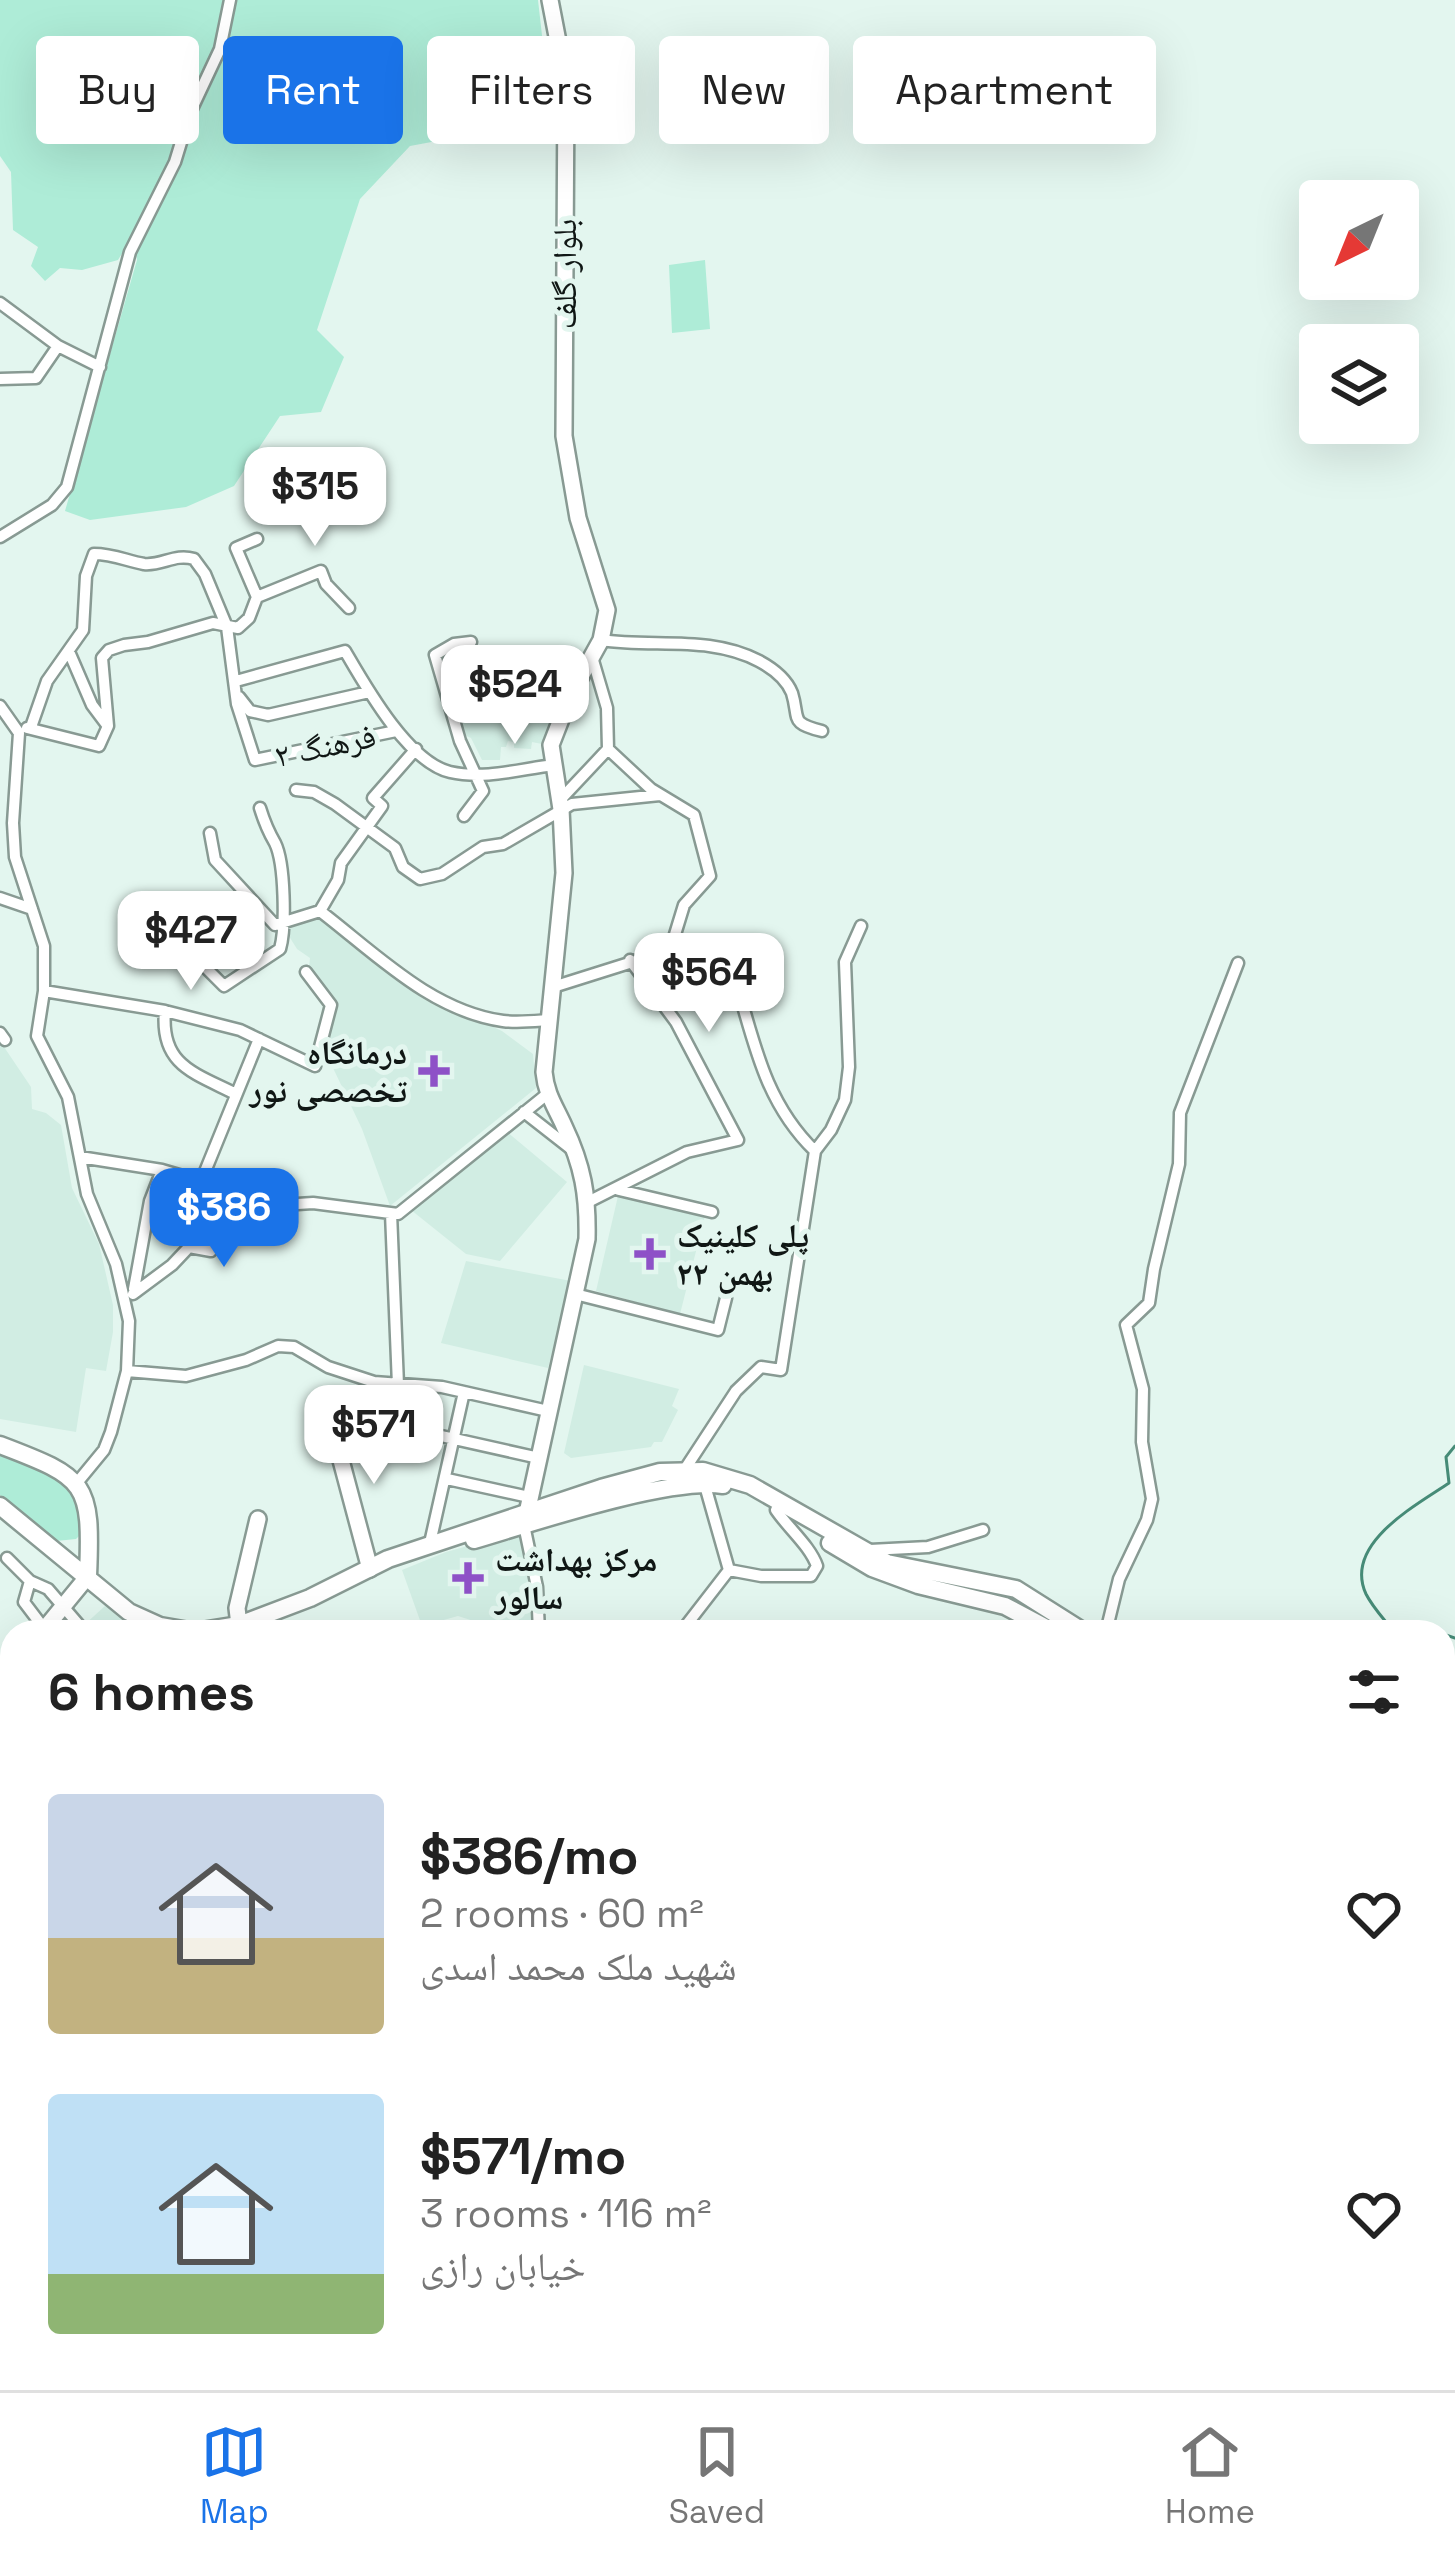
<!DOCTYPE html>
<html lang="en">
<head>
<meta charset="utf-8">
<style>
  body { margin:0; font-family:"Space Grotesk","Noto Naskh Arabic",sans-serif; background:#f2f2f2; color:#222; height:100vh; display:flex; flex-direction:column; font-size:45px; white-space:nowrap }
  * { box-sizing:border-box; margin:0 }
  p { font-size:39px; color:#767676 }
  .icon { flex:none; width:66px; height:66px; fill:none; stroke:currentColor; stroke-width:2; stroke-linecap:round; stroke-linejoin:round }
  .map { position:relative; flex:1; overflow:hidden }
  .details { position:absolute; left:0px; top:1620px; width:1455px; height:771px; display:flex; flex-direction:column; background:#fff; border-radius:36px 36px 0 0; box-shadow:0 12px 48px #0002 }
  .details>* { flex:none }
  .hud { position:absolute; left:36px; top:36px; width:1383px; height:108px; display:flex; gap:24px }
  .needle { width:78px; rotate:223deg }
  .controls { position:absolute; left:1299px; top:180px; display:grid; gap:24px }
  .controls a { display:grid; place-items:center; width:120px; height:120px; border-radius:12px; background:#fff; box-shadow:0 12px 48px #0002; font-size:60px }
  .price { position:absolute; translate:-50% -102px; padding:0 27px; border-radius:24px; background:#fff; color:#222; font-size:39px; line-height:78px; filter:drop-shadow(0 3px 6px #0008) }
  .price::after { content:''; position:absolute; left:50%; top:72px; width:36px; height:27px; margin-left:-18px; background:inherit; clip-path:polygon(0 0,100% 0,50% 100%) }
  .price.on { background:#1a73e8; color:#fff }
  ul { padding:0; list-style:none }
  li { display:flex; align-items:center; gap:36px; height:300px; padding:0 48px }
  li span { display:grid; place-items:center; flex:none; width:336px; height:240px; border-radius:12px; color:#555 }
  li>.icon { margin-inline-start:auto }
  span .icon { width:144px; height:144px; fill:#fffc; stroke-width:1 }
  li b { font-size:51px }
  h2 { display:flex; justify-content:space-between; align-items:center; height:144px; padding:0 48px; font-size:51px }
  .chip { padding:0 42px; border-radius:12px; background:#fff; box-shadow:0 12px 48px #0002; font-size:42px; line-height:108px }
  .chip.on { background:#1a73e8; color:#fff }
  .menu { display:flex; justify-content:space-around; align-items:center; height:168px; border-top:3px solid #e0e0e0; background:#fff; font-size:33px; color:#767676 }
  .menu a { display:grid; justify-items:center; gap:6px }
  .menu .on { color:#1a73e8 }
  .map>svg:first-child { display:block }
  .built { fill:#d1ede3 }
  .green { fill:#aeecd7 }
  .lines { fill:none; stroke-linecap:round; stroke-linejoin:round }
  .stream { stroke:#468b77; stroke-width:3 }
  .street-casing { stroke:#889a93; stroke-width:15 }
  .secondary-casing { stroke:#889a93; stroke-width:20 }
  .primary-casing { stroke:#889a93; stroke-width:21 }
  .street { stroke:#fff; stroke-width:10 }
  .secondary { stroke:#fff; stroke-width:15 }
  .primary { stroke:#fff; stroke-width:16 }
  .poi-dot { fill:#8e51c7; stroke:#e3f6ef; stroke-width:4.5 }
  .labels { text-anchor:middle; stroke-width:10; stroke-linejoin:round; paint-order:stroke }
  .street-label { font-size:33px; fill:#101715; stroke:#e3f6ef }
  .poi-label { font-size:33px; font-weight:bold; fill:#101715; stroke:#e3f6ef; text-anchor:start }
</style>
</head>
<body>
<div class="map">
<svg width="1455" height="2390" viewBox="0 0 1455 2390">
  <rect width="100%" height="100%" fill="#e3f6ef"/>
  <path class="built" d="M452 680 536 687 558 695 547 745 532 742 531 749 514 748V742L508 741 506 747H501L500 760H482L471 738 460 733 462 712 457 711V701L450 700Z
    M317 916 434 1000 502 1031 533 1054 536 1088 390 1206 362 1129 325 1051 338 1005 309 967 310 958 297 949 287 933 296 921Z
    M0 1041 31 1087 32 1109 46 1113 61 1125 72 1188 99 1244 113 1305V1332L106 1371 86 1368 76 1432 0 1419Z
    M507 1132 567 1182 500 1261 466 1254 411 1210Z
    M618 1196 705 1216 680 1314 596 1291Z
    M466 1261 571 1281 548 1368 441 1343Z
    M584 1365 679 1389 672 1406 678 1410 662 1442H654L651 1447 571 1458 564 1453Z
    M518 1532 534 1585 537 1632H508L458 1616 422 1626 402 1570 446 1552Z
    M105 1606 143 1631 147 1632H89L83 1626Z"/>
  <path class="green" d="M0 0H538L552 124 501 129 410 146 360 199 317 330 344 357 321 412 280 416 234 486 186 507 90 520 65 511 137 260 134 245 129 242 118 260 82 270 60 268 45 281 31 266 38 247 13 230 11 172 0 156Z
    M705 260 710 329 672 333 669 265Z
    M0 1452 55 1473 77 1494 83 1532 76 1539 56 1541 0 1495Z"/>
  <g class="lines">
    <path class="stream" d="M1394 1632C1385 1620 1373 1608 1366 1594 1343 1544 1415 1506 1449 1483L1446 1457 1455 1446
      M1421 1632H1436
      M1443 1634 1455 1638
      M517 2384 518 2390"/>
    <g class="street-casing">
      <path id="street" d="M0 303 58 346 100 367
        M0 379 36 378 58 346
        M0 537 52 505 67 487 130 252 175 162 190 113 220 49 230 0
        M257 597 321 571 326 584 349 608
        M601 640C654 648 710 635 759 661 772 668 786 678 792 693 800 719 789 723 822 731
        M70 654 92 705 107 725
        M236 681 345 651C366 687 408 762 450 772 485 780 520 769 554 765
        M239 697 250 711 268 715 369 692
        M0 706 19 733 13 823 15 857 44 946V991L37 1036 68 1097 87 1194 116 1264 129 1321 127 1371 111 1432 104 1450 76 1484
        M31 727 47 681 83 630 86 576 94 554C113 554 127 561 144 564 162 566 175 553 194 559L205 574 227 627 237 704 255 760 396 731
        M27 728 99 746 108 726 102 658 109 650 124 645 148 642 213 623 238 628 249 618 257 597 236 548 257 539
        M296 790 314 792 335 804 395 848 403 867 420 879 442 874 483 847 503 844 572 804 660 795
        M560 800 608 749 607 708 592 657
        M464 816 483 791 460 741 435 655 454 644 471 642
        M210 833 215 860 275 925 320 911C375 953 431 1011 503 1021 518 1023 535 1021 550 1020
        M0 898 32 909
        M320 911 338 880 341 863 382 806 373 798 416 749
        M192 954 224 986 280 949C286 928 285 863 275 843 268 831 264 821 260 808
        M733 971C753 1037 763 1101 815 1151
        M553 987 661 953 673 941 684 905 710 876 694 815 651 789 608 749
        M44 991 165 1011 240 1030 315 1066 331 1005 306 972
        M165 1011C160 1065 194 1073 236 1094
        M0 1033 5 1040
        M524 1112 570 1148
        M80 1157 162 1170 282 1205 313 1203 398 1214 546 1095
        M202 1179 259 1039
        M619 1190 712 1212
        M588 1202 687 1152 738 1140 676 1022 630 960
        M391 1213 398 1385 392 1425 539 1458
        M134 1289 150 1201 162 1170
        M133 1294 172 1265 189 1247 211 1251 224 1187
        M575 1294 718 1330 726 1298
        M127 1371 186 1376 246 1360 278 1346 294 1347 328 1367 374 1382 442 1387 548 1411
        M685 1469 736 1391 761 1367 781 1370 815 1151 831 1130 845 1100 849 1067 845 962 861 926
        M447 1479 529 1497
        M524 1525 537 1587 539 1632
        M430 1543 464 1392
        M870 1550 928 1547 983 1530
        M7 1558 30 1581 24 1602 46 1631
        M729 1570 761 1576H811L817 1566C810 1546 789 1529 776 1510
        M30 1581 48 1589 85 1632
        M681 1632 729 1570 704 1482
        M1106 1632 1119 1579 1147 1520 1152 1499 1142 1442 1143 1389 1126 1325 1149 1303 1154 1269 1179 1164 1180 1113 1238 963
        M1443 1712 1455 1711
        M0 2059 12 2033
        M1443 2125 1455 2128
        M0 2208 12 2207
        M1443 2244 1455 2237
        M1443 2293 1455 2296
        M202 2379 219 2390
        M1321 2379 1326 2390
        M1148 2390 1149 2379"/>
    </g>
    <g class="secondary-casing">
      <path id="secondary" d="M328 1442 338 1449 370 1569
        M525 1522 587 1239C588 1195 583 1166 564 1126 555 1106 546 1094 544 1072L564 873 561 809 551 745 570 696 601 640 607 610 578 518 564 436 566 83 550 0
        M239 1625 237 1608 258 1519
        M42 1632 88 1576
        M0 1679 12 1664"/>
    </g>
    <g class="primary-casing">
      <path id="primary" d="M0 1445C87 1478 92 1482 88 1576
        M0 1506 129 1612 160 1626 195 1632 239 1625 310 1598 388 1559 601 1488 660 1472 703 1471 750 1485 887 1563 1016 1589 1084 1632
        M474 1540C532 1523 668 1477 723 1485
        M830 1543 872 1568 918 1585 1005 1606 1054 1632
        M1443 2349 1455 2376
        M1438 2379 1444 2390"/>
    </g>
    <use href="#street" class="street"/>
    <use href="#secondary" class="secondary"/>
    <use href="#primary" class="primary"/>
  </g>
  <g class="poi-dot">
    <path d="M428 1053h12v12h12v12h-12v12h-12v-12h-12v-12h12z"/>
    <path d="M644 1236h12v12h12v12h-12v12h-12v-12h-12v-12h12z"/>
    <path d="M462 1560h12v12h12v12h-12v12h-12v-12h-12v-12h12z"/>
  </g>
  <g class="labels">
    <g class="street-label">
      <text transform="translate(564 274) rotate(-90)" y="12">بلوار گلف</text>
      <text transform="translate(325 745) rotate(-12)" y="12">فرهنگ ۲</text>
    </g>
    <g class="poi-label">
      <text x="407" y="1064" text-anchor="end">درمانگاه<tspan x="407" dy="38">تخصصی نور</tspan></text>
      <text x="677" y="1247">پلی کلینیک<tspan x="677" dy="38">۲۲ بهمن</tspan></text>
      <text x="495" y="1571">مرکز بهداشت<tspan x="495" dy="38">سالور</tspan></text>
    </g>
  </g>
</svg>
<div class="controls">
<a><svg class="needle" viewBox="-14 -14 28 28"><path d="M0-13l5 13h-10z" fill="#e53935"/><path d="M0 13l5-13h-10z" fill="#767676"/></svg></a>
<a><svg class="icon" aria-label="layers" viewBox="0 0 24 24"><path d="M12 4l9 5-9 5-9-5zM3 14l9 5 9-5"/></svg></a>
</div>
<b class="price" style="left:315px;top:549px">$315</b>
<b class="price" style="left:515px;top:747px">$524</b>
<b class="price" style="left:191px;top:993px">$427</b>
<b class="price" style="left:709px;top:1035px">$564</b>
<b class="price on" style="left:224px;top:1270px">$386</b>
<b class="price" style="left:374px;top:1487px">$571</b>
<div class="hud">
<a class="chip">Buy</a>
<a class="chip on">Rent</a>
<a class="chip">Filters</a>
<a class="chip">New</a>
<a class="chip">Apartment</a>
</div>
<section class="details">
<h2>6 homes<svg class="icon" aria-label="filters" viewBox="0 0 24 24"><path d="M4 7h16M4 17h16"/><circle cx="9" cy="7" r="2"/><circle cx="15" cy="17" r="2"/></svg></h2>
<ul>
<li><span style="background:linear-gradient(#c9d6e8 60%,#c2b280 0)"><svg class="icon" aria-label="home" viewBox="0 0 24 24"><path d="M3 11l9-7 9 7M6 9v11h12V9"/></svg></span><div><b>$386/mo</b><p>2 rooms · 60 m²</p><p>شهید ملک محمد اسدی</p></div><svg class="icon" aria-label="heart" viewBox="0 0 24 24"><path d="M12 20l-8-8c-3-5 5-10 8-4 3-6 11-1 8 4z"/></svg></li>
<li><span style="background:linear-gradient(#bfe0f5 75%,#8fb573 0)"><svg class="icon" aria-label="home" viewBox="0 0 24 24"><path d="M3 11l9-7 9 7M6 9v11h12V9"/></svg></span><div><b>$571/mo</b><p>3 rooms · 116 m²</p><p>خیابان رازی</p></div><svg class="icon" aria-label="heart" viewBox="0 0 24 24"><path d="M12 20l-8-8c-3-5 5-10 8-4 3-6 11-1 8 4z"/></svg></li>
</ul>
</section>
</div>
<nav class="menu">
<a class="on"><svg class="icon" aria-label="map" viewBox="0 0 24 24"><path d="M3 6l6-2 6 2 6-2v14l-6 2-6-2-6 2zM9 4v14M15 6v14"/></svg>Map</a>
<a><svg class="icon" aria-label="saved" viewBox="0 0 24 24"><path d="M7 4h10v16l-5-4-5 4z"/></svg>Saved</a>
<a><svg class="icon" aria-label="home" viewBox="0 0 24 24"><path d="M3 11l9-7 9 7M6 9v11h12V9"/></svg>Home</a>
</nav>
</body>
</html>
